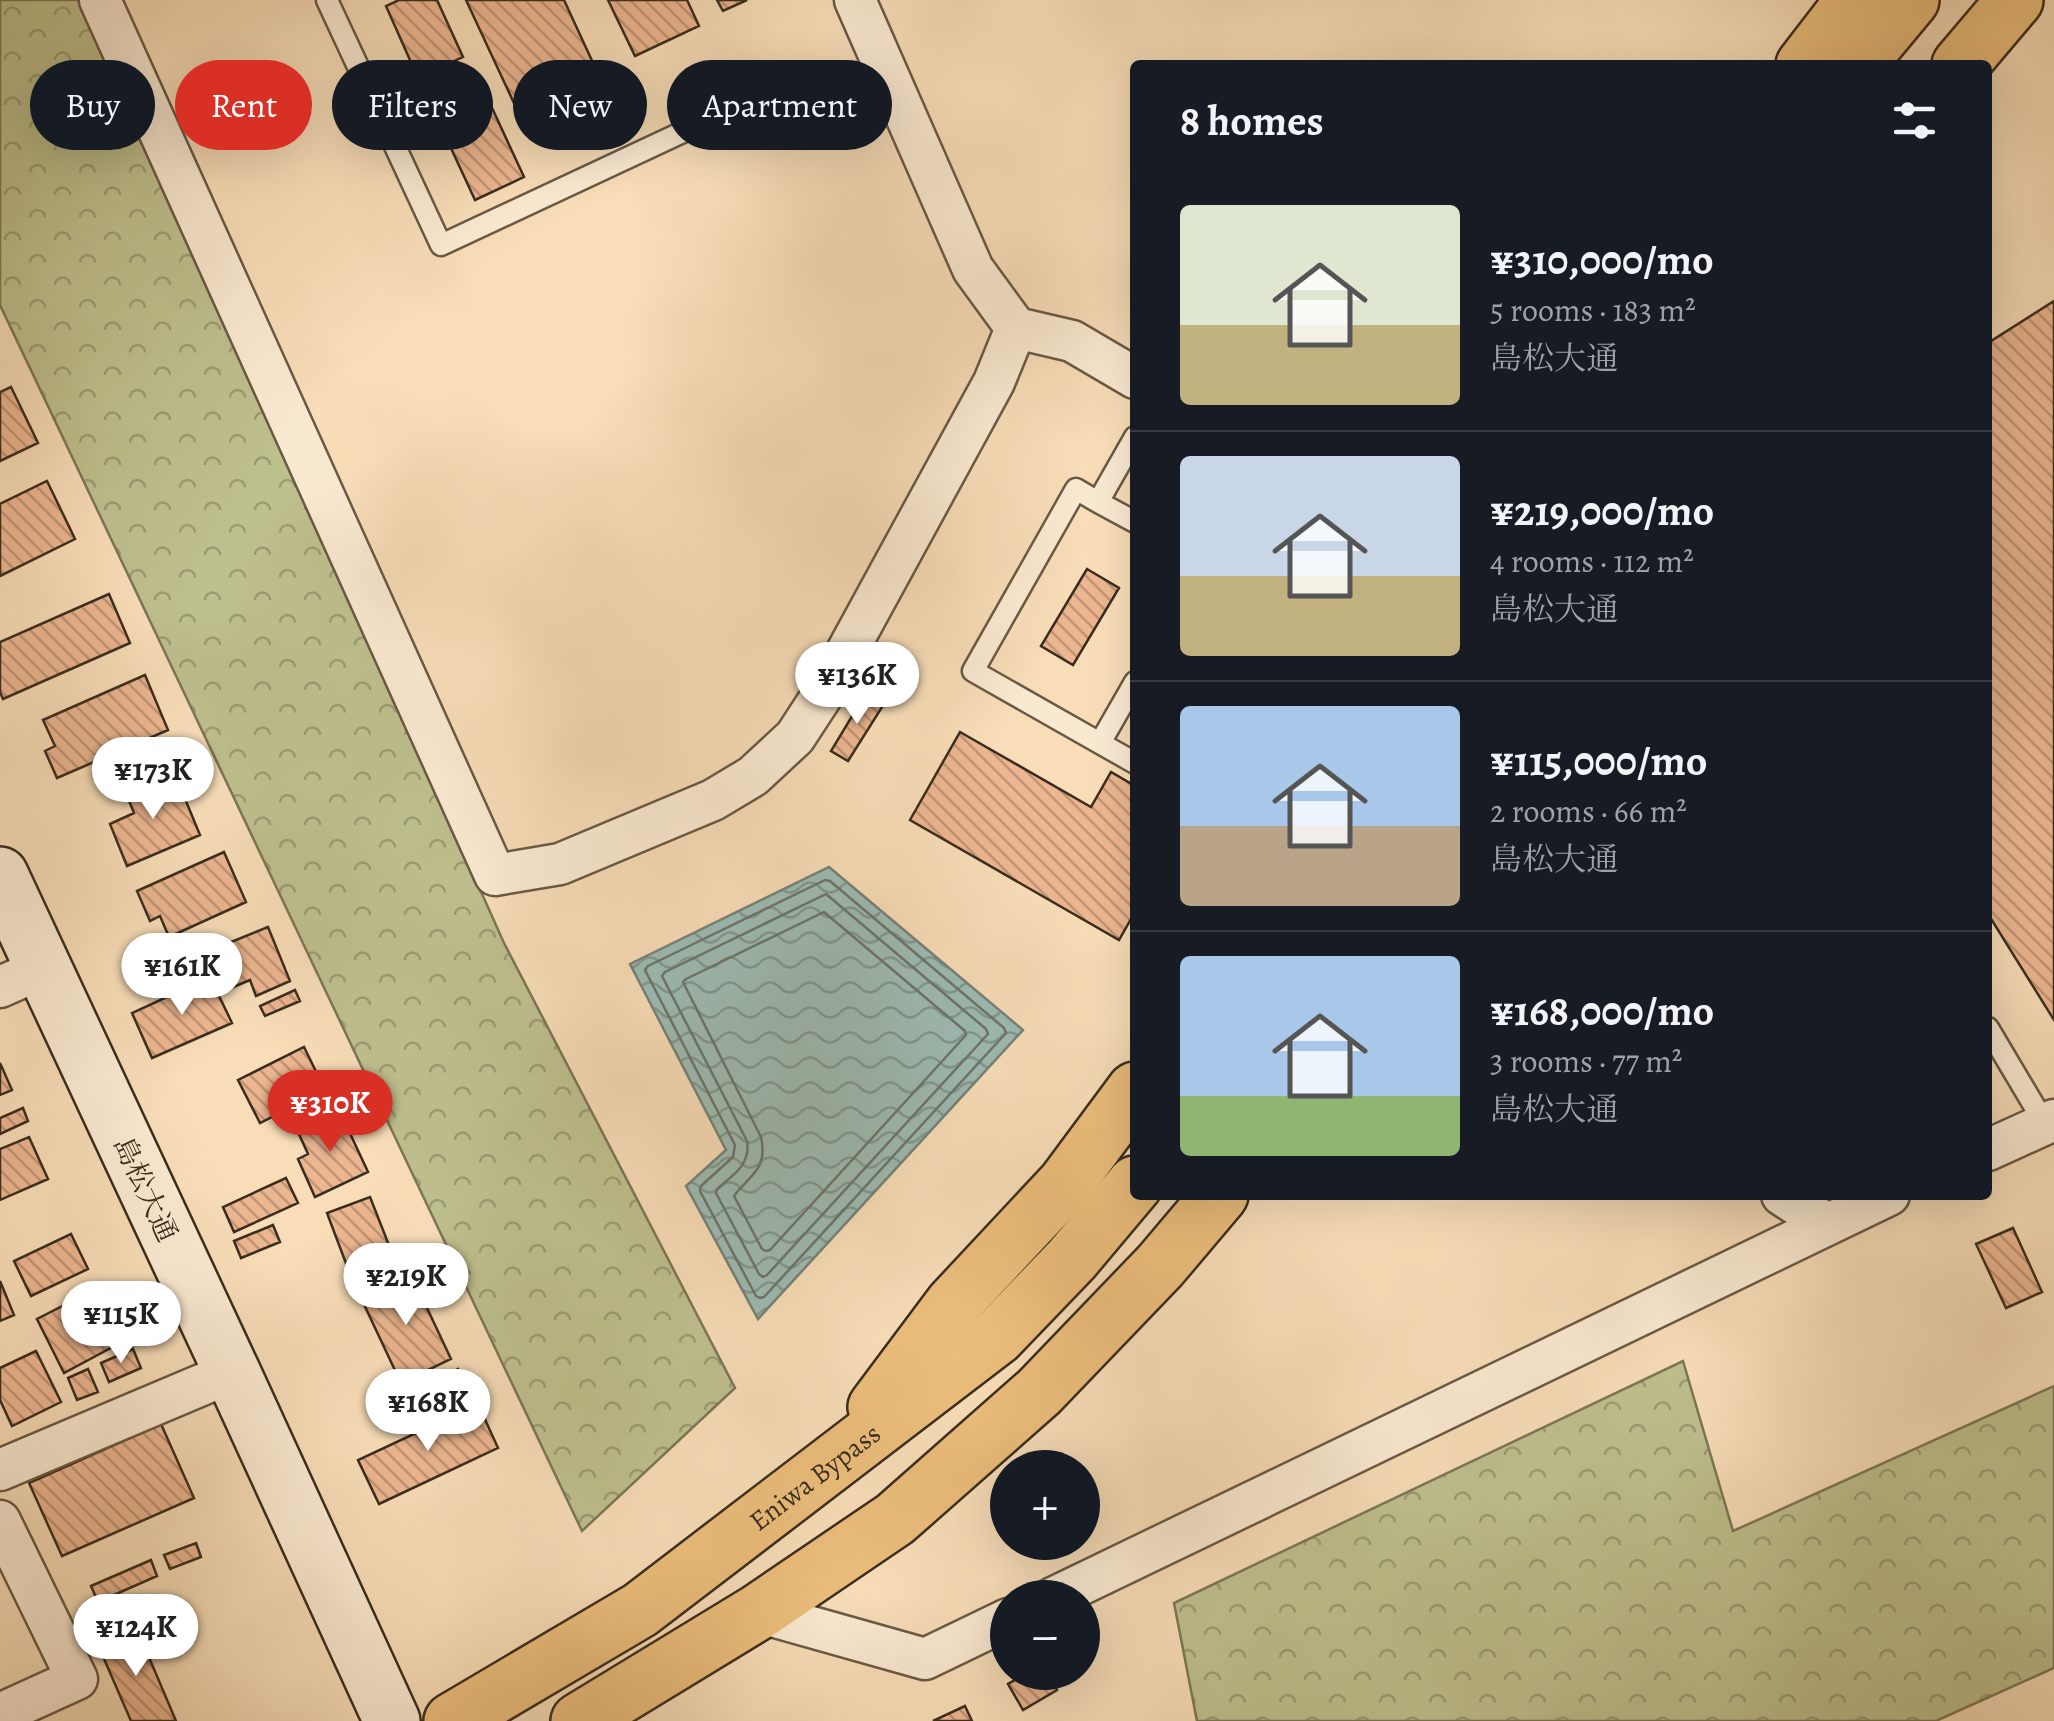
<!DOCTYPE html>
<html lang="en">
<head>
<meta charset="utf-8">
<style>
  body { margin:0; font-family:Alegreya,"Noto Serif JP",serif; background:#20242c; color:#f1f3f6; height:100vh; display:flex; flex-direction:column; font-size:38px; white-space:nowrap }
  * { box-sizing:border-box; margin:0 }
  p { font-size:32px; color:#9ea1a6 }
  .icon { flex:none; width:55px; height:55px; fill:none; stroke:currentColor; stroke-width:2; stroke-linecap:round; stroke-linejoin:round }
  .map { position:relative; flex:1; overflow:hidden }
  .drawer { position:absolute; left:1130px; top:60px; width:862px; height:1140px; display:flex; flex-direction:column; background:#171b24; border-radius:10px; box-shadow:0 10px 40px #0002 }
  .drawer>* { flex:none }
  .top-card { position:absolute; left:30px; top:60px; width:950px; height:90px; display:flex; gap:20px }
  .tools { position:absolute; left:990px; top:1450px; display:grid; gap:20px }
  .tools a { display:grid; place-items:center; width:110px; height:110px; border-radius:50%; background:#171b24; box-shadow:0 10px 40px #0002; font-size:50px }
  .price { position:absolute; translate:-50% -85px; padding:0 22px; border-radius:35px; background:#fff; color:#222; font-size:32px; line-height:65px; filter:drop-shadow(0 2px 5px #0008) }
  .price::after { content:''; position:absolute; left:50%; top:60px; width:30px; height:22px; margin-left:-15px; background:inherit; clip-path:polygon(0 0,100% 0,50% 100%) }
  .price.current { background:#d93025; color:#fff }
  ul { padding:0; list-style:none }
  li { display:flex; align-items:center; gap:30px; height:250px; padding:0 50px }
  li+li { border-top:2px solid #363941 }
  li span { display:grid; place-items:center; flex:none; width:280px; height:200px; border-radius:10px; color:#555 }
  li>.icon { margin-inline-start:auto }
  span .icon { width:120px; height:120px; fill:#fffc; stroke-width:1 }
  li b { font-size:42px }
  h2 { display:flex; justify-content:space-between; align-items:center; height:120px; padding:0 50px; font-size:42px }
  .chip { padding:0 35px; border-radius:45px; background:#171b24; box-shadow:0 10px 40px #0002; font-size:35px; line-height:90px }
  .chip.current { background:#d93025; color:#fff }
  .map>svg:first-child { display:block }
  .forest { fill:url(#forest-crowns); stroke:#7c7656; stroke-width:2.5 }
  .water { fill:url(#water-waves); stroke:#758277; stroke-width:2.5 }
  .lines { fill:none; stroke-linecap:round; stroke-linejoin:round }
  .shore { stroke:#6c7468; stroke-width:2.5 }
  .building { fill:url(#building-back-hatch); stroke:#3a2d1e; stroke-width:2.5 }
  .lane-casing { stroke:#6a5944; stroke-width:25 }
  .street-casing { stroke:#6a5944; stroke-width:45 }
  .secondary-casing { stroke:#3a2d1e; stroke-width:60 }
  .highway-casing { stroke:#3a2d1e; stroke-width:60 }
  .lane { stroke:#fae9d1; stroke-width:20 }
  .street { stroke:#fae9d1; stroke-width:40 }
  .secondary { stroke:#fae9d1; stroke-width:55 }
  .highway { stroke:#ecbe7c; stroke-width:55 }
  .labels { text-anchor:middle; stroke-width:8; stroke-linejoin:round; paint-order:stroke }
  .street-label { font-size:28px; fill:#3a2d1e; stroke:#fae9d1 }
</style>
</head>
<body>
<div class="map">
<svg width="2054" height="1721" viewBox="0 0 2054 1721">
  <defs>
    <pattern id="forest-crowns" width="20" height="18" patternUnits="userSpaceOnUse" patternTransform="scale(2.5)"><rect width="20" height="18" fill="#bec08e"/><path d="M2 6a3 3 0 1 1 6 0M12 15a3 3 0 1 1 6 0" fill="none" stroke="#9b9c73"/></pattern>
    <pattern id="water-waves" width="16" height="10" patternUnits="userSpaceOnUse" patternTransform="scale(2.5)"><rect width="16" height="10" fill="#9dbbb3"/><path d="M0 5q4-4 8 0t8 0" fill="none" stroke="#819891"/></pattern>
    <pattern id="building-back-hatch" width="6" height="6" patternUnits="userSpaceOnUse" patternTransform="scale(2.5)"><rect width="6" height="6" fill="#ecb690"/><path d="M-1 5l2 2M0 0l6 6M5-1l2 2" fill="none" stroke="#c09475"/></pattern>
  </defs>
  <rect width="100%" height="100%" fill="#f8ddb8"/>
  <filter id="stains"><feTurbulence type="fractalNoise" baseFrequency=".002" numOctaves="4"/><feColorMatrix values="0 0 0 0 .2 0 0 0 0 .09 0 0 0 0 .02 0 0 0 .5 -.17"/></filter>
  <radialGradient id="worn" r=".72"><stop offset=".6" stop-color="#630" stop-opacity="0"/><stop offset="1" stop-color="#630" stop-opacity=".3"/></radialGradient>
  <path class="forest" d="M0 0H82L504 943 735 1388 582 1531 0 305Z
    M1683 1361 1733 1531 2054 1386V1668L1936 1721H1197L1174 1603Z"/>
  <path class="water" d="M829 867 1023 1030 758 1319 686 1186 726 1150 630 964Z"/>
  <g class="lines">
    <path class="shore" d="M825 880 830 881 1004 1028 1006 1033 764 1297 760 1298 756 1296 700 1191 701 1186 733 1157 735 1145 645 970 648 966Z
      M826 894 986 1029 988 1034 767 1275 763 1277 759 1274 716 1193 717 1189C733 1175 751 1165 747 1141L662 976 665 972Z
      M824 912 965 1031 966 1035 770 1250 766 1251 762 1249 734 1196C751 1174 768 1169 761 1137L683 982 686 979Z"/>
  </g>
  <path class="building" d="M399 0H437L463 57 418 78 386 6Z
    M466 0H564L599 76 519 114Z
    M608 0H687L699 26 635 56Z
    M717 0H747L723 11Z
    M481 84 524 177 475 200 432 107Z
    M2054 301V1020L1988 914V343Z
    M11 387 38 443 0 461V392Z
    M47 481 75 539 0 576V504Z
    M1087 569 1119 588 1073 665 1041 646Z
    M109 594 130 643 3 699 0 692V642Z
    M145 675 168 730 57 778 45 751 55 746 43 720Z
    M866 693 884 704 848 761 831 751Z
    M960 732 1091 807 1111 772 1135 786V912L1119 940 910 820Z
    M159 776 170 800 183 794 200 835 127 866 110 824 134 813 125 791Z
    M224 852 246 902 169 937 160 916 150 921 137 891Z
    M268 927 290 981 256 996 250 980 231 988 214 949Z
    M210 977 232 1023 152 1058 132 1013Z
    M295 990 300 1001 265 1016 260 1006Z
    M304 1047 325 1090 260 1123 238 1080Z
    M0 1063 12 1090 0 1095Z
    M23 1108 28 1121 0 1134V1118Z
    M340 1112 368 1172 315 1197 298 1159 308 1154 298 1132Z
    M29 1137 48 1179 0 1200V1149Z
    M286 1178 298 1203 234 1232 223 1207Z
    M370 1197 394 1258 350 1274 327 1213Z
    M273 1225 280 1242 241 1258 234 1241Z
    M2013 1228 2042 1292 2006 1308 1976 1244Z
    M71 1234 88 1269 31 1296 14 1261Z
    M411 1274 451 1359 401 1383 361 1298Z
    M0 1281 14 1315 0 1321Z
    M94 1290 120 1343 64 1373 37 1319Z
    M133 1349 141 1368 109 1382 101 1363Z
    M36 1351 61 1402 12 1426 0 1400V1368Z
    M88 1369 98 1392 77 1400 68 1378Z
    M458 1369 464 1378 440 1391 435 1382Z
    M426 1385 431 1395 407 1406 402 1395Z
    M478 1404 498 1448 379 1504 358 1460Z
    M161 1424 194 1498 62 1556 29 1483Z
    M196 1543 201 1557 170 1569 164 1555Z
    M151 1560 157 1576 98 1602 91 1586Z
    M137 1629 176 1721H131L98 1645Z
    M1029 1672H1047L1057 1690 1023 1710 1008 1684Z
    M965 1706 972 1721H933Z"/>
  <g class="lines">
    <g class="lane-casing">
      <path id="lane" d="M327 0 441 245 777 88
        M1135 437 1098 502 1076 489 973 671 1135 763
        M1098 502 1135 522
        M1100 743 1135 682
        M1988 1028 2045 1124"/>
    </g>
    <g class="street-casing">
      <path id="street" d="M100 0 495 875 560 864 713 800 753 776 795 737 827 688 994 382 1016 328
        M855 0 973 269 1016 328 1072 341 1135 378
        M0 987 43 968
        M1988 1150 2054 1120
        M1782 1195 1827 1224
        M0 1470 232 1372
        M0 1521 77 1679 0 1714
        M1053 1598 1889 1195
        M758 1612 925 1659 1008 1619"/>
    </g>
    <g class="secondary-casing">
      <path id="secondary" d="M0 875 232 1372 392 1721"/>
    </g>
    <g class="highway-casing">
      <g id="highway">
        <path d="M1804 65 1854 0"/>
        <path d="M1857 65 1911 0"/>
        <path d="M1960 65 2015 0"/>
        <path d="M876 1407 953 1304 1066 1183 1135 1090"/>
        <path id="s1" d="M452 1721 640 1610 997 1337 1072 1259 1135 1184"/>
        <path d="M579 1721 758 1612 895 1519 1039 1392 1160 1266 1220 1195"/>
      </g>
    </g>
    <use href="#lane" class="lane"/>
    <use href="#street" class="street"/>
    <use href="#secondary" class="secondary"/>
    <use href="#highway" class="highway"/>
  </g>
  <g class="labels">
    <g class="street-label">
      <text transform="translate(146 1189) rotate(65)" y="10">島松大通</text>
      <text dy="10" stroke="none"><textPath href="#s1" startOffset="438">Eniwa Bypass</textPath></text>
    </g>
  </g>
  <rect width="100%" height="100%" filter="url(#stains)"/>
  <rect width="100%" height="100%" fill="url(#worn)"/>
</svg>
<div class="tools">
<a>+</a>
<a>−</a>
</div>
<b class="price" style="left:857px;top:727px">¥136K</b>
<b class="price" style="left:153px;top:822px">¥173K</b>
<b class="price" style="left:182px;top:1018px">¥161K</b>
<b class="price current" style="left:330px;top:1155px">¥310K</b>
<b class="price" style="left:406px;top:1328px">¥219K</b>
<b class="price" style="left:121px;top:1366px">¥115K</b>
<b class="price" style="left:428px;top:1454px">¥168K</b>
<b class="price" style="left:136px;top:1679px">¥124K</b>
<div class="top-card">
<a class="chip">Buy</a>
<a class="chip current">Rent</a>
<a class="chip">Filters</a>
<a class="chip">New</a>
<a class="chip">Apartment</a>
</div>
<section class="drawer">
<h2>8 homes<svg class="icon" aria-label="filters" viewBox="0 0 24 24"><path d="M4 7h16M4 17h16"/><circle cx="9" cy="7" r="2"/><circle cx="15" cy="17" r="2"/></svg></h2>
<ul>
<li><span style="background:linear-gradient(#dfe7d0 60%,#c2b280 0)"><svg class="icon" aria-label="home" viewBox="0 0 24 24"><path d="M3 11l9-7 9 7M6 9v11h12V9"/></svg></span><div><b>¥310,000/mo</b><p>5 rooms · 183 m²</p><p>島松大通</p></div></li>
<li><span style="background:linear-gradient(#c9d6e8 60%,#c2b280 0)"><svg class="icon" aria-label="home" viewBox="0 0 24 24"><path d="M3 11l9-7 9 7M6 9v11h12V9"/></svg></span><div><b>¥219,000/mo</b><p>4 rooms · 112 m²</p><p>島松大通</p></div></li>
<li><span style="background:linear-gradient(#a9c7e8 60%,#b9a48a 0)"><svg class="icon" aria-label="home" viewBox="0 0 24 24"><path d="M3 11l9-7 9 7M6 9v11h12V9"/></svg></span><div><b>¥115,000/mo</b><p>2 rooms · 66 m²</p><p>島松大通</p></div></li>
<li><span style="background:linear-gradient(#a9c7e8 70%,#8fb573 0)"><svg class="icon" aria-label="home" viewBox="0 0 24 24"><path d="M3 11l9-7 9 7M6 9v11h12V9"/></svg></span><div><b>¥168,000/mo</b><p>3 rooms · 77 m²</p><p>島松大通</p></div></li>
</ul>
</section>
</div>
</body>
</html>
